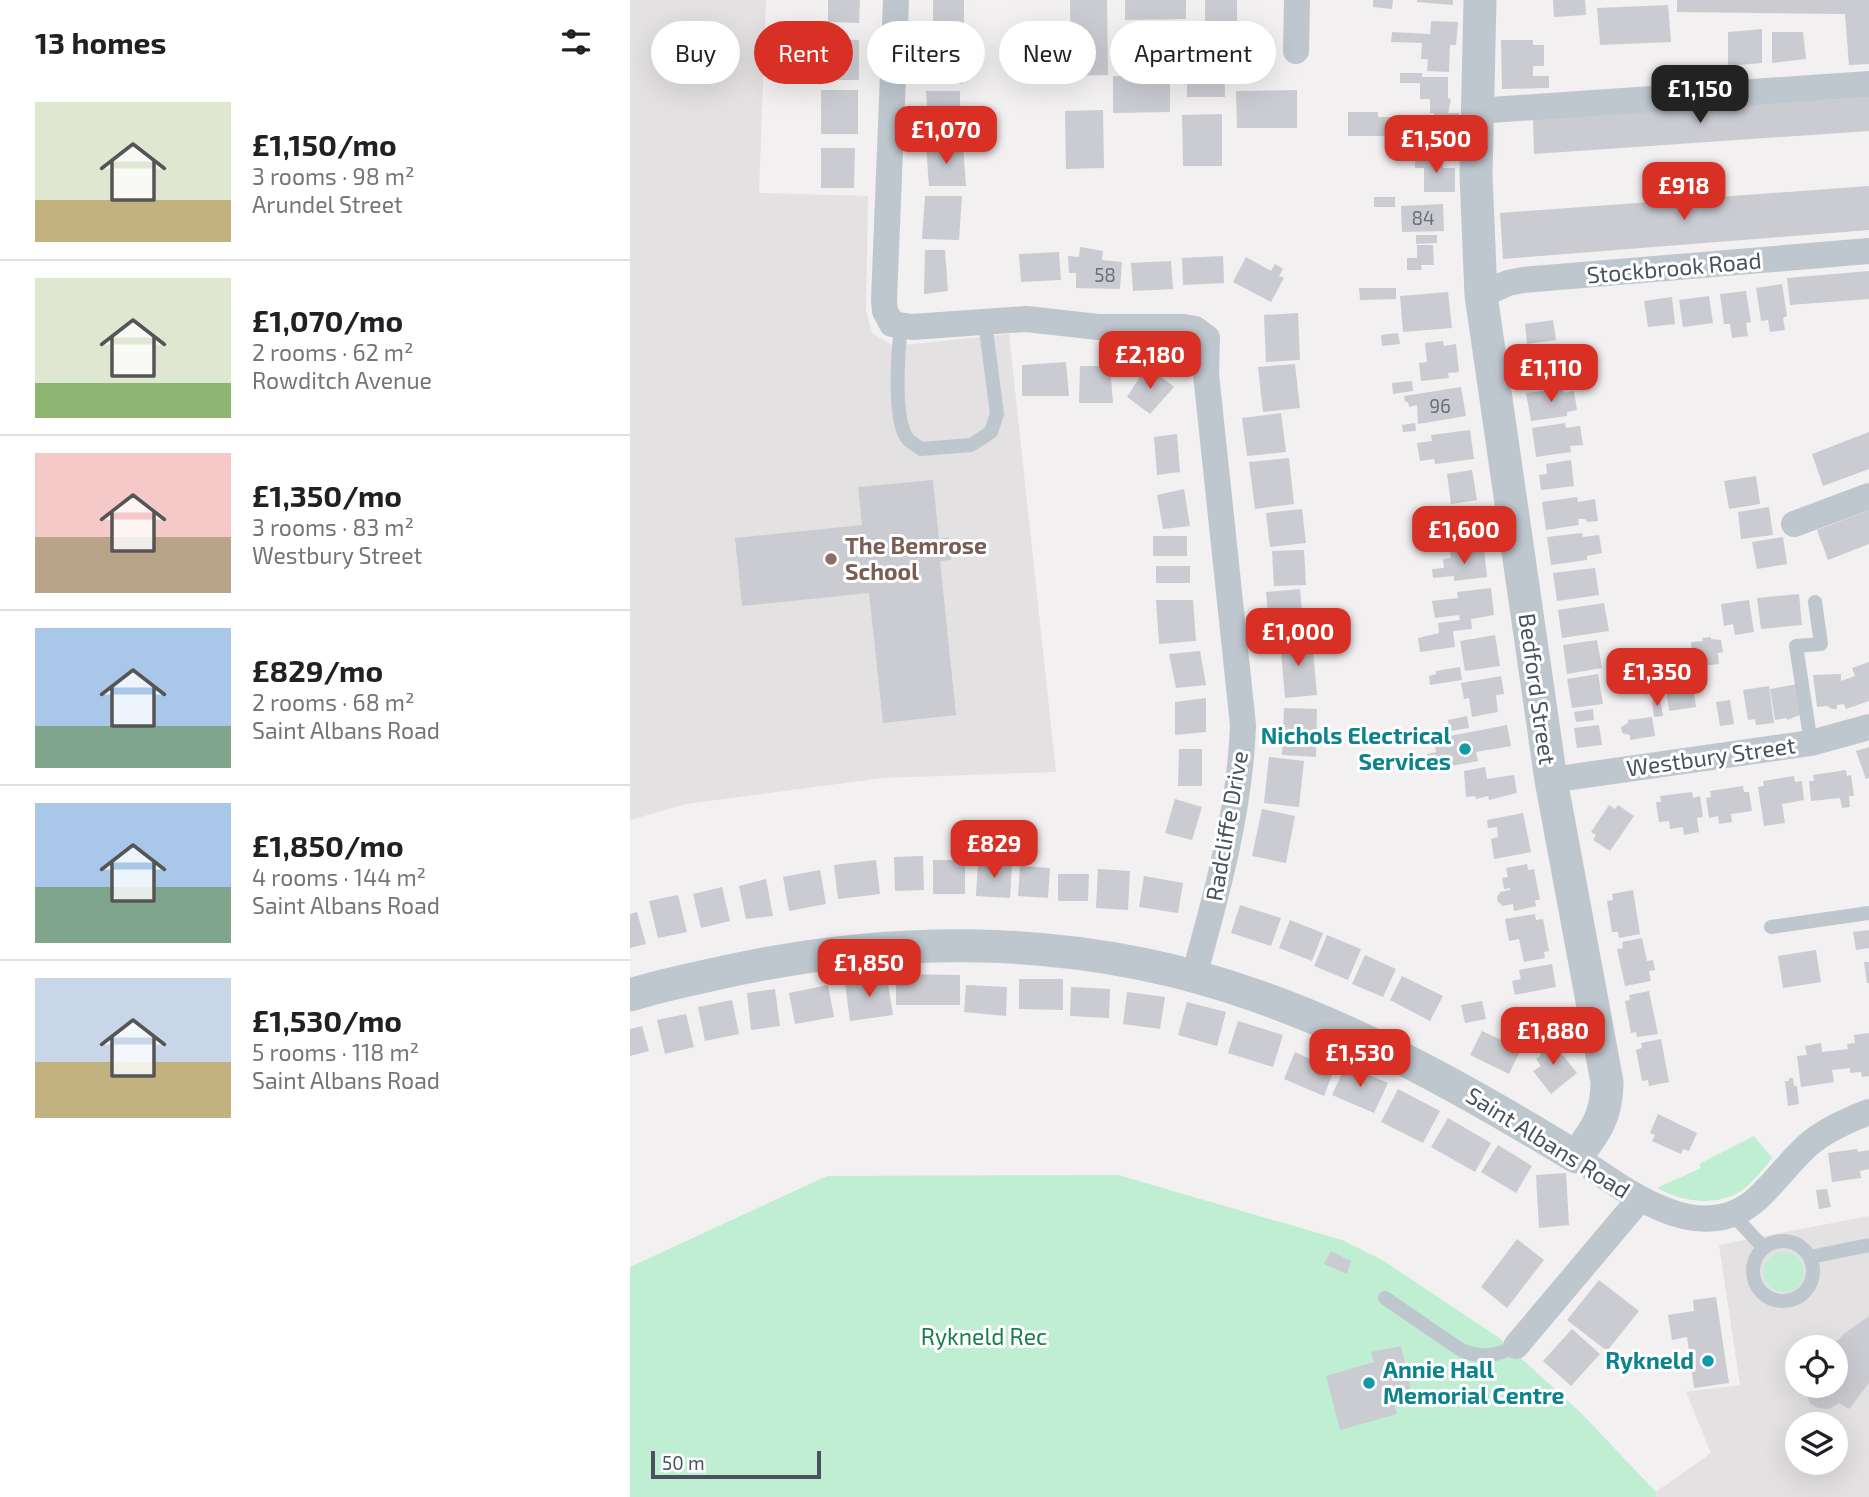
<!DOCTYPE html>
<html lang="en">
<head>
<meta charset="utf-8">
<style>
  body { margin:0; font-family:"Exo 2",sans-serif; background:#f6f6f6; color:#202124; height:100vh; display:flex; flex-direction:column; font-size:26px; white-space:nowrap }
  * { box-sizing:border-box; margin:0 }
  p { font-size:23px; color:#757577 }
  .icon { flex:none; width:38px; height:38px; fill:none; stroke:currentColor; stroke-width:2; stroke-linecap:round; stroke-linejoin:round }
  .map { position:relative; flex:1; overflow:hidden }
  .drawer { display:flex; flex-direction:column; background:#fff; width:630px }
  .drawer>* { flex:none }
  .top-card { position:absolute; left:21px; top:21px; width:665px; height:63px; display:flex; gap:14px }
  .controls { position:absolute; left:1155px; top:1335px; display:grid; gap:14px }
  .controls a { display:grid; place-items:center; width:63px; height:63px; border-radius:50%; background:#fff; box-shadow:0 7px 28px #0002; font-size:35px }
  .scale { position:absolute; left:21px; bottom:18px; width:170px; box-sizing:border-box; padding-left:7px; border:4px solid #48535d; border-top:0; font-size:19px; line-height:24px; white-space:nowrap; color:#48535d; -webkit-text-stroke:5px #fff; paint-order:stroke }
  .price { position:absolute; translate:-50% -60px; padding:0 16px; border-radius:14px; background:#d93025; color:#fff; font-size:23px; line-height:46px; filter:drop-shadow(0 2px 4px #0008) }
  .price::after { content:''; position:absolute; left:50%; top:42px; width:21px; height:16px; margin-left:-10px; background:inherit; clip-path:polygon(0 0,100% 0,50% 100%) }
  .price.active { background:#222; color:#fff }
  ul { padding:0; list-style:none }
  li { display:flex; align-items:center; gap:21px; height:175px; padding:0 35px }
  li+li { border-top:2px solid #e0e0e0 }
  li span { display:grid; place-items:center; flex:none; width:196px; height:140px; border-radius:0px; color:#555 }
  li>.icon { margin-inline-start:auto }
  span .icon { width:84px; height:84px; fill:#fffc; stroke-width:1 }
  li b { font-size:30px }
  h2 { display:flex; justify-content:space-between; align-items:center; height:84px; padding:0 35px; font-size:30px }
  .chip { padding:0 24px; border-radius:32px; background:#fff; box-shadow:0 7px 28px #0002; font-size:24px; line-height:63px }
  .chip.active { background:#d93025; color:#fff }
  main { display:flex; flex:1; min-height:0 }
  .map>svg:first-child { display:block }
  .education { fill:#e3e1e2; fill-rule:evenodd }
  .green { fill:#c0eed3 }
  .building { fill:#caccd2 }
  .lines { fill:none; stroke-linecap:round; stroke-linejoin:round }
  .service { stroke:#bec7ce; stroke-width:14 }
  .minor { stroke:#bec7ce; stroke-width:26 }
  .tertiary { stroke:#bec7ce; stroke-width:33 }
  .education-dot { fill:#8d6e63; stroke:#fff; stroke-width:2.5 }
  .culture-dot { fill:#0f9aa8; stroke:#fff; stroke-width:2.5 }
  .labels { text-anchor:middle; stroke-width:6; stroke-linejoin:round; paint-order:stroke }
  .number-label { font-size:19px; fill:#68717a }
  .street-label { font-size:23px; fill:#48535d; stroke:#fff }
  .education-label { font-size:23px; font-weight:bold; fill:#785e54; stroke:#fff; text-anchor:start }
  .culture-label { font-size:23px; font-weight:bold; fill:#0d838f; stroke:#fff; text-anchor:end }
  .park-label { font-size:23px; fill:#1b7d4d; stroke:#fff }
</style>
</head>
<body>
<main>
<section class="drawer">
<h2>13 homes<svg class="icon" aria-label="filters" viewBox="0 0 24 24"><path d="M4 7h16M4 17h16"/><circle cx="9" cy="7" r="2"/><circle cx="15" cy="17" r="2"/></svg></h2>
<ul>
<li><span style="background:linear-gradient(#dfe7d0 70%,#c2b280 0)"><svg class="icon" aria-label="home" viewBox="0 0 24 24"><path d="M3 11l9-7 9 7M6 9v11h12V9"/></svg></span><div><b>£1,150/mo</b><p>3 rooms · 98 m²</p><p>Arundel Street</p></div></li>
<li><span style="background:linear-gradient(#dfe7d0 75%,#8fb573 0)"><svg class="icon" aria-label="home" viewBox="0 0 24 24"><path d="M3 11l9-7 9 7M6 9v11h12V9"/></svg></span><div><b>£1,070/mo</b><p>2 rooms · 62 m²</p><p>Rowditch Avenue</p></div></li>
<li><span style="background:linear-gradient(#f6c9c9 60%,#b9a48a 0)"><svg class="icon" aria-label="home" viewBox="0 0 24 24"><path d="M3 11l9-7 9 7M6 9v11h12V9"/></svg></span><div><b>£1,350/mo</b><p>3 rooms · 83 m²</p><p>Westbury Street</p></div></li>
<li><span style="background:linear-gradient(#a9c7e8 70%,#7fa58c 0)"><svg class="icon" aria-label="home" viewBox="0 0 24 24"><path d="M3 11l9-7 9 7M6 9v11h12V9"/></svg></span><div><b>£829/mo</b><p>2 rooms · 68 m²</p><p>Saint Albans Road</p></div></li>
<li><span style="background:linear-gradient(#a9c7e8 60%,#7fa58c 0)"><svg class="icon" aria-label="home" viewBox="0 0 24 24"><path d="M3 11l9-7 9 7M6 9v11h12V9"/></svg></span><div><b>£1,850/mo</b><p>4 rooms · 144 m²</p><p>Saint Albans Road</p></div></li>
<li><span style="background:linear-gradient(#c9d6e8 60%,#c2b280 0)"><svg class="icon" aria-label="home" viewBox="0 0 24 24"><path d="M3 11l9-7 9 7M6 9v11h12V9"/></svg></span><div><b>£1,530/mo</b><p>5 rooms · 118 m²</p><p>Saint Albans Road</p></div></li>
</ul>
</section>
<div class="map">
<svg width="1239" height="1497" viewBox="0 0 1239 1497">
  <rect width="100%" height="100%" fill="#f2f0f0"/>
  <path class="education" d="M0 0H136L129 193 238 196 236 310 242 333 264 346 379 334 426 772 253 778 56 804 0 820Z
    M1239 1216V1497H1026V1492L1081 1453 1056 1392 1110 1385 1089 1245ZM1167 1348H1206V1386H1167ZM1167 1424H1206V1463H1167Z"/>
  <path class="green" d="M1124 1136 1142 1158C1133 1169 1123 1183 1111 1191 1086 1207 1052 1202 1027 1188L1071 1168 1069 1164Z
    M488 1175 712 1240 754 1261 868 1337 952 1414 1026 1492V1497H0V1267L197 1176Z
    M1134 1272a20 20 0 1 1 40 0a20 20 0 1 1-40 0Z"/>
  <path class="building" d="M198 0H230L229 23 198 22Z
    M303 0H334V27H303Z
    M440 0H477L478 75 441 76Z
    M495 0H556V19L495 20Z
    M575 0H607V26H575Z
    M743 0H763L762 9 743 7Z
    M787 0H823V5L787 2Z
    M923 0H955L956 15 924 17Z
    M1047 0H1239V64L1219 65 1215 14 1047 12Z
    M1038 5 1041 42 970 45 967 8Z
    M801 21 828 22 826 45H820L819 72 797 71 798 59H791L792 43 761 42 762 32 800 34Z
    M1132 29V63L1098 66V32Z
    M1142 32H1173L1176 59 1142 63Z
    M195 39 229 40V80H195Z
    M300 40 334 44 333 84 299 81Z
    M871 40H903V45H914V66H903V76H919V88L872 89Z
    M594 44 595 97H557V45Z
    M770 73H792V77H818V98L821 99 818 113H829L828 152 798 151V145H785V152H777V148H758V136H718V112H748V117H789V122H804V113H800V99H790V83H770Z
    M483 76H540V112L483 113Z
    M191 90H228V134H191Z
    M667 90V128H607L606 91Z
    M296 91H330V135H299Z
    M1239 97V131L904 154 903 118Z
    M473 110 474 168 436 169 435 111Z
    M592 114V166H553L552 115Z
    M296 145H333L336 186H299Z
    M191 148H225L224 188H191Z
    M813 156V168H825V192H794V168H785V157Z
    M1239 186V230L873 259 870 213Z
    M295 196H332L329 240 292 239Z
    M744 197H765V207H744Z
    M813 204 814 231 772 232 771 206Z
    M786 235H807V243L786 244Z
    M787 245H803L804 265H791L792 270H777V258H787Z
    M450 247 473 251 472 260 492 262 490 289 446 288V273H439L438 256 449 257Z
    M295 250H315L318 291 294 294Z
    M429 252 431 280 391 282 389 254Z
    M593 256 594 283 553 285 552 258Z
    M616 257 641 271 645 264 653 269 649 276 654 278 641 302 603 282Z
    M541 261 543 289 503 291 501 263Z
    M1239 271V299L1160 305 1157 278Z
    M1152 284 1157 316 1153 318 1155 330 1140 332 1138 320 1131 321 1126 288Z
    M729 288H766V299L730 300Z
    M1116 291 1121 322 1116 323 1118 336 1102 338 1100 324H1094L1090 294Z
    M818 292 822 328 773 332 770 296Z
    M1079 296 1083 323 1053 327 1049 300Z
    M1042 297 1045 324 1018 327 1014 301Z
    M668 313 670 360 636 362 634 315Z
    M923 320 926 340 897 344 895 324Z
    M768 333 770 344 752 346 751 335Z
    M813 341 814 346 826 344 829 372 818 373 819 378 791 381 789 363 797 362 795 343Z
    M924 349 925 354 938 352 942 372 928 374 929 378 897 384 892 355Z
    M436 362 439 396H392V365Z
    M665 364 670 408 633 412 628 367Z
    M450 366H480L483 403H449Z
    M517 366 544 387 520 414 497 397Z
    M782 381 783 391 763 394 762 383Z
    M831 387 836 416 788 424 787 405 779 407 778 402H775L774 396Z
    M933 388 934 393 944 391 947 410 937 412V416L901 421 896 393Z
    M651 413 656 452 617 456 612 418Z
    M785 423 786 431 773 432 772 425Z
    M935 423 936 428 950 426 953 445 940 446 941 452 906 457 902 428Z
    M840 430 844 459 805 464 804 459 790 461 787 443 802 441 801 435Z
    M1239 432V469L1193 486 1182 454Z
    M547 434 550 472 527 475 524 437Z
    M659 458 664 504 625 509 619 462Z
    M941 460 944 486 911 490 909 475 917 474 916 464Z
    M842 470 847 500 821 504 817 474Z
    M1126 476 1130 504 1099 509 1094 481Z
    M303 480 309 539 319 537 321 560 310 561 326 715 253 723 239 593 112 606 105 538 232 525 228 487Z
    M554 489 560 526 533 529 527 495Z
    M947 497 948 502 965 499 968 521 958 522 955 519H948L949 525 916 530 912 502Z
    M1139 507 1143 535 1111 539 1108 512Z
    M672 509 676 543 640 547 636 513Z
    M817 509 818 518 794 521 793 512Z
    M1239 510V544L1198 560 1187 530Z
    M848 512 852 541 824 544 820 516Z
    M952 533 953 537 969 535 972 553 957 556V560L921 565 917 537Z
    M523 536H557V556H523Z
    M1153 537 1157 564 1127 569 1122 542Z
    M854 548 857 577 824 581V576L803 578 802 569 814 568 813 559 821 558 820 552Z
    M674 550 676 585 644 586 642 551Z
    M526 566H560V583H526Z
    M965 568 969 595 927 601 923 573Z
    M861 588 864 615 841 619 842 629 823 631 825 647 790 652 788 638 809 633 808 623 830 620 829 615 805 618 802 601 828 598 827 592Z
    M670 589 674 635 640 638 636 592Z
    M1169 594 1172 625 1131 629 1127 598Z
    M526 600H563L566 641 529 644Z
    M1119 600 1124 632 1105 635 1103 624 1094 626 1091 604Z
    M974 603 979 631 932 638 928 610Z
    M865 635 870 666 835 671 830 641Z
    M1081 637V639L1091 640 1093 652 1088 653 1089 664 1063 667 1061 642 1073 641 1072 638Z
    M682 638 687 695 655 698 650 641Z
    M967 640 972 668 937 674 933 645Z
    M570 651 576 685 546 688 539 654Z
    M1239 662V701L1216 709 1214 704 1207 705V709H1202L1197 706 1187 707 1183 675 1211 674V681L1225 676 1222 668Z
    M830 667 832 680 800 685 799 676 806 674V671Z
    M1061 670 1066 707 1039 711 1034 673Z
    M968 674 973 704 942 708 937 679Z
    M871 676 874 694 866 695 868 712 842 717 839 698 834 699 831 683Z
    M1168 684 1173 714 1157 720V718L1145 720 1140 689Z
    M1139 686 1144 723 1126 725 1125 719 1118 720 1113 690Z
    M576 698V732L545 735V702Z
    M1030 699 1033 716 1024 717 1022 700Z
    M1100 700 1104 724 1090 726 1086 702Z
    M654 708 687 709 686 757 652 755Z
    M963 709 964 720 946 722 944 712Z
    M837 716 839 728 820 731 818 720Z
    M1022 717 1025 736 1000 740V735L992 733 991 727 998 723V720Z
    M877 725 881 746 846 752 848 761 810 768 809 763 799 765 797 754 806 752 804 739Z
    M969 725 972 745 947 748 944 728Z
    M1239 747V778L1236 779 1226 751Z
    M549 749H572V786H548Z
    M639 757 674 761 669 807 634 803Z
    M855 767 857 779 884 775 887 793 859 800 858 796 846 799 845 796 836 797 834 771Z
    M1216 770 1217 776 1221 775 1224 796H1219L1220 807 1212 808 1210 798 1181 801 1179 781H1184L1183 775Z
    M1164 776 1165 782 1172 781 1174 800 1152 804 1155 823 1134 826 1128 787 1134 786 1133 781Z
    M1113 786 1114 792H1119L1122 811 1101 814 1102 822 1089 824 1088 816 1079 818 1076 798 1081 797 1080 791Z
    M1062 792 1063 798 1070 796 1073 817 1067 818 1069 832 1054 835 1053 827 1040 829 1039 821 1029 822 1026 802H1031L1030 796Z
    M545 799 572 807 562 840 535 833Z
    M979 805 985 809 988 805 1004 816 980 851 963 840 966 835 961 832Z
    M632 809 665 816 656 863 622 856Z
    M893 813 901 852 864 859 861 839 868 837 867 827 858 828 857 820Z
    M293 856 294 890 265 891 264 857Z
    M246 860 250 894 208 899 204 865Z
    M303 860H335V894H303Z
    M348 862 382 864 380 898 346 896Z
    M897 864 898 870 904 869 910 900H905L906 906 884 911 883 904 873 906 868 902 867 897 870 892 880 890V888L874 889 872 878 878 877 876 868Z
    M390 866 420 868 418 898 388 896Z
    M468 869 500 871 498 910 466 908Z
    M190 870 196 904 159 911 153 877Z
    M428 874H459L458 901H428Z
    M514 876 553 883 548 913 509 907Z
    M136 879 143 916 116 919 109 886Z
    M92 887 100 921 71 928 63 894Z
    M1003 890 1010 934 989 938 988 932H982L977 901 983 900 982 894Z
    M48 895 57 932 28 938 19 901Z
    M610 905 651 918 641 946 601 933Z
    M7 912 16 944 0 948V914Z
    M905 914 906 920 913 919 919 951 914 952 915 958 894 962 889 939 879 941 875 919Z
    M660 920 693 933 682 961 649 948Z
    M1239 930V948L1226 950 1223 932Z
    M697 935 731 949 718 980 684 966Z
    M1012 938 1017 961 1023 960 1025 970 1019 971 1021 981 995 986 987 949 993 948 992 942Z
    M1186 950 1191 982 1153 988 1148 956Z
    M735 955 766 969 753 997 722 984Z
    M1234 962H1239V983H1237Z
    M922 964 926 987 885 995 882 981 891 979 889 970Z
    M266 974 330 975V1005H266Z
    M772 976 813 996 800 1021 760 1000Z
    M257 977 263 1015 220 1021 215 983Z
    M389 979H433V1010L389 1009Z
    M198 985 204 1017 165 1024 159 993Z
    M336 985 377 987 376 1016 334 1012Z
    M441 987 480 989 479 1018 440 1016Z
    M145 989 150 1026 121 1030 117 993Z
    M1019 991 1028 1034 1007 1037 1006 1032 1001 1033 995 1001 1000 1000 999 995Z
    M497 992 535 997 530 1029 493 1024Z
    M102 1000 109 1034 75 1041 68 1007Z
    M852 1001 856 1019 835 1023 831 1005Z
    M557 1002 596 1012 587 1046 548 1035Z
    M936 1010 938 1024 916 1028 914 1019 919 1018V1012Z
    M56 1014 64 1047 35 1054 27 1020Z
    M608 1021 653 1035 643 1067 598 1053Z
    M12 1026 19 1051 0 1056V1029Z
    M852 1031 891 1049 879 1074 840 1055Z
    M1239 1033V1076L1232 1077 1231 1072 1220 1073V1068L1202 1070 1204 1082 1171 1087 1167 1056 1177 1055 1175 1046 1191 1043 1192 1052 1218 1049 1217 1044 1225 1043 1224 1035Z
    M919 1038 947 1073 921 1094 903 1071 911 1066 906 1059 911 1055 906 1049Z
    M1031 1039 1039 1082 1019 1086 1018 1080 1012 1081 1006 1050 1012 1048 1011 1043Z
    M665 1052 704 1070 694 1096 654 1079Z
    M716 1065 758 1083 744 1113 702 1095Z
    M1159 1078H1163L1164 1086H1167L1169 1104 1158 1106 1155 1081H1159Z
    M768 1089 810 1111 793 1143 751 1122Z
    M1028 1114 1067 1133 1059 1151 1053 1149 1051 1154 1022 1141 1025 1135 1020 1133Z
    M818 1118 861 1143 845 1172 801 1147Z
    M868 1145 902 1166 886 1193 851 1172Z
    M1227 1149 1228 1152 1239 1150V1169L1230 1171 1231 1178 1202 1182 1198 1153Z
    M936 1173 939 1225 909 1228 906 1175Z
    M1197 1189 1201 1207 1189 1209 1186 1190Z
    M887 1239 914 1260 877 1308 851 1287Z
    M701 1251 721 1261 717 1274 694 1264Z
    M969 1280 1009 1311 977 1351 937 1320Z
    M1086 1297 1099 1383 1064 1388 1057 1337 1042 1340 1038 1315 1064 1311 1063 1300Z
    M1239 1316V1383L1219 1409 1209 1403 1199 1409 1188 1408 1183 1405 1179 1402 1176 1386H1206V1348H1200L1215 1333Z
    M942 1329 970 1354 941 1386 913 1361Z
    M771 1346 781 1390 761 1393 767 1414 710 1430 696 1376 744 1362 741 1352Z"/>
  <g class="lines">
    <path class="service" d="M271 327C268 352 263 419 277 438 280 442 287 446 291 449L341 445 361 432 367 414 355 322
      M1181 743 1166 646 1191 644 1185 602
      M1141 927 1239 913
      M1103 1215 1134 1248
      M1123 1271a30 30 0 1 1 60 0a30 30 0 1 1-60 0Z
      M1180 1257 1239 1245
      M755 1298 831 1350C852 1359 866 1356 886 1346"/>
    <path class="minor" d="M266 0 254 300 255 311 262 324 282 327 396 319 468 327H554L565 329 577 338 576 374 613 725C610 811 587 893 564 976
      M666 51 667 0
      M846 111 1239 84
      M851 295 878 283 893 280 1239 251
      M1164 524 1239 496
      M921 780 1181 743 1239 727
      M946 1157C996 1191 1072 1251 1129 1197 1146 1181 1160 1161 1178 1145 1195 1130 1218 1120 1239 1112
      M886 1346 1009 1200"/>
    <path class="tertiary" d="M0 995C35 984 72 977 108 969 282 933 461 936 630 997 742 1037 844 1095 946 1157 966 1130 977 1116 977 1082L921 780 851 295 846 175 850 0"/>
  </g>
  <circle class="education-dot" cx="201" cy="559" r="7"/>
  <g class="culture-dot">
    <circle cx="835" cy="749" r="7"/>
    <circle cx="1078" cy="1361" r="7"/>
    <circle cx="739" cy="1383" r="7"/>
  </g>
  <g class="labels">
    <g class="number-label">
      <text x="793" y="225">84</text>
      <text x="475" y="282">58</text>
      <text x="810" y="413">96</text>
    </g>
    <g class="street-label">
      <text transform="translate(1044 268) rotate(-5)" y="8">Stockbrook Road</text>
      <text transform="translate(907 689) rotate(82)" y="8">Bedford Street</text>
      <text transform="translate(1081 757) rotate(-8)" y="8">Westbury Street</text>
      <text transform="translate(597 826) rotate(-80)" y="8">Radcliffe Drive</text>
      <text transform="translate(918 1143) rotate(32)" y="8">Saint Albans Road</text>
    </g>
    <g class="education-label">
      <text x="215" y="554">The Bemrose<tspan x="215" dy="26">School</tspan></text>
    </g>
    <g class="culture-label">
      <text x="821" y="744">Nichols Electrical<tspan x="821" dy="26">Services</tspan></text>
      <text x="1064" y="1369">Rykneld</text>
      <text x="753" y="1378" text-anchor="start">Annie Hall<tspan x="753" dy="26">Memorial Centre</tspan></text>
    </g>
    <g class="park-label">
      <text x="354" y="1345">Rykneld Rec</text>
    </g>
  </g>
</svg>
<div class="controls">
<a><svg class="icon" aria-label="locate" viewBox="0 0 24 24"><circle cx="12" cy="12" r="6"/><path d="M12 2v4M12 18v4M2 12h4M18 12h4"/></svg></a>
<a><svg class="icon" aria-label="layers" viewBox="0 0 24 24"><path d="M12 4l9 5-9 5-9-5zM3 14l9 5 9-5"/></svg></a>
</div>
<div class="scale">50 m</div>
<b class="price active" style="left:1070px;top:125px">£1,150</b>
<b class="price" style="left:316px;top:166px">£1,070</b>
<b class="price" style="left:806px;top:175px">£1,500</b>
<b class="price" style="left:1054px;top:222px">£918</b>
<b class="price" style="left:520px;top:391px">£2,180</b>
<b class="price" style="left:921px;top:404px">£1,110</b>
<b class="price" style="left:834px;top:566px">£1,600</b>
<b class="price" style="left:668px;top:668px">£1,000</b>
<b class="price" style="left:1027px;top:708px">£1,350</b>
<b class="price" style="left:364px;top:880px">£829</b>
<b class="price" style="left:239px;top:999px">£1,850</b>
<b class="price" style="left:923px;top:1067px">£1,880</b>
<b class="price" style="left:730px;top:1089px">£1,530</b>
<div class="top-card">
<a class="chip">Buy</a>
<a class="chip active">Rent</a>
<a class="chip">Filters</a>
<a class="chip">New</a>
<a class="chip">Apartment</a>
</div>
</div>
</main>
</body>
</html>
